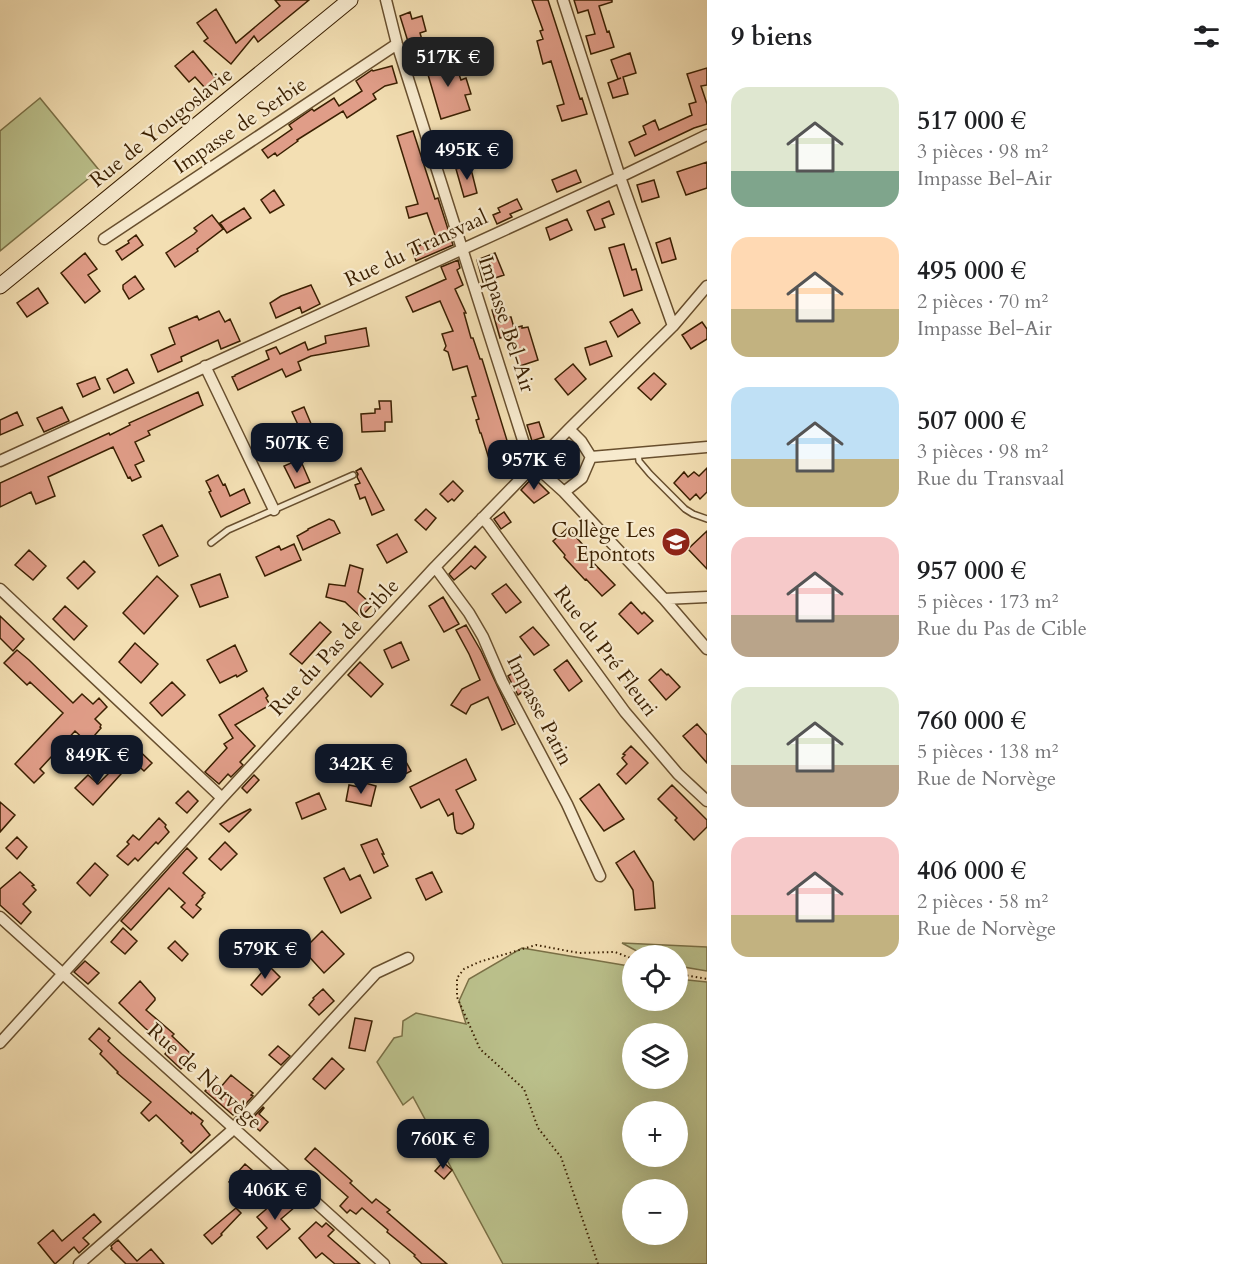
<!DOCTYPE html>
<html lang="fr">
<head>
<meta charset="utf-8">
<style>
  body { margin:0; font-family:Cardo,serif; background:#f2f2f2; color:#202124; height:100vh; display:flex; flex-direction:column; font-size:22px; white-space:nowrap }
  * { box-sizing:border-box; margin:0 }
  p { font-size:20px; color:#757577 }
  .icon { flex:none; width:33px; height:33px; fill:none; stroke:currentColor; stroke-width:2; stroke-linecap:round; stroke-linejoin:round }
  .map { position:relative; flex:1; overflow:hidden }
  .sheet { display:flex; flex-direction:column; background:#fff; width:540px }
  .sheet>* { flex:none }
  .fabs { position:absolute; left:622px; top:945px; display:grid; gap:12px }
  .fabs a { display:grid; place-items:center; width:66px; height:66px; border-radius:50%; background:#fff; box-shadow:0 6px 24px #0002; font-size:30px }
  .price { position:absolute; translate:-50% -51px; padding:0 14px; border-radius:12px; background:#111827; color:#fff; font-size:20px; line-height:39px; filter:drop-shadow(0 2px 3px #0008) }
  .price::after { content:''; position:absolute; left:50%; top:36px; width:18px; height:14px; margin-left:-9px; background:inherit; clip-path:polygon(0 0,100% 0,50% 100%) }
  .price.on { background:#222; color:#fff }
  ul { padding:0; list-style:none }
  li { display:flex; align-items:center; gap:18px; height:150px; padding:0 24px }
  li span { display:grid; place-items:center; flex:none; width:168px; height:120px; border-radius:18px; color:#555 }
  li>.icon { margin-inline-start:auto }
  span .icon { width:72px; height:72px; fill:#fffc; stroke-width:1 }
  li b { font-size:26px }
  h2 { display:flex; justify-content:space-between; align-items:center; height:72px; padding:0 24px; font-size:26px }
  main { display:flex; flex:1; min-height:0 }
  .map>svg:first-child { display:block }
  .green { fill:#bbc18c; stroke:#7a7046; stroke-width:1.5; fill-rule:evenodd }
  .building { fill:#e09d88; stroke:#3a1f01; stroke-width:1.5 }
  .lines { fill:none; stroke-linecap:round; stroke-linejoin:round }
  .lane-casing { stroke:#684f2e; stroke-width:8 }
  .street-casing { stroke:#684f2e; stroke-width:13 }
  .secondary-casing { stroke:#3a1f01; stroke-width:17 }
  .path { stroke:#3a1f01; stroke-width:2; stroke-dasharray:1.5 3; stroke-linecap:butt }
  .lane { stroke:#f7eace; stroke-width:5 }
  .street { stroke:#f7eace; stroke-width:10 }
  .secondary { stroke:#f7eace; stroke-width:15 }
  .labels { text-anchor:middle; stroke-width:4.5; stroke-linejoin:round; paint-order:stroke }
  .street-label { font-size:21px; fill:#3a1f01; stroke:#f7eace }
  .poi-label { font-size:21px; fill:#3a1f01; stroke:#f7eace; text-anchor:end }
</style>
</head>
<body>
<main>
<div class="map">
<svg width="707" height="1264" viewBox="0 0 707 1264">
  <rect width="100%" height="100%" fill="#f3dfb3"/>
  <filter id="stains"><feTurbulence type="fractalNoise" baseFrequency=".00333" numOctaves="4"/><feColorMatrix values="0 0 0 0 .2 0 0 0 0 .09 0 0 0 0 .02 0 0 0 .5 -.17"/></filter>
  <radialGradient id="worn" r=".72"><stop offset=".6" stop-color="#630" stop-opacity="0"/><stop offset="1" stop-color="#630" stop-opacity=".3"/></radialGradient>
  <path class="green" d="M40 98 99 170 0 251V131Z
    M622 943 707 947V971L678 966V956L644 955Z
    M522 948 629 966 633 967V1000H678V979L707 982V1264H503L413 1097 403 1105 377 1062 394 1038 402 1036 403 1021 416 1013 466 1024 459 1001 469 979ZM633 1034H678V1078H633ZM633 1112H678V1156H633ZM633 1190H678V1234H633Z"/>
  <path class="building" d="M275 0H309L258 42 254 36 231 64 204 41 208 38 197 23 216 9 236 43 280 6Z
    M532 0H548L580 99 582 98 587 114 562 121 557 106 564 104 551 61 543 64 537 41 543 39 540 31 543 30Z
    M574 0H612V2L599 6 607 32 609 31 614 47 591 54 586 36 595 34 588 10 578 13Z
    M410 12 412 19 422 16 426 31 420 33 427 57 414 61 400 16Z
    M193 51 217 80 206 89 195 77 189 82 175 66Z
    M630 53 636 73 623 77 628 94 613 98 608 83 621 78 618 79 611 60Z
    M440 55 444 67 455 63 461 80 466 78 471 94 465 95 470 110 441 119 424 61Z
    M392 66 397 83 385 86 373 94 376 99 347 118 343 111 297 140 298 141 277 156 275 153 268 158 262 150 292 129 289 125 312 109 314 111 334 98 339 106 362 91 356 81 372 70 373 71Z
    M707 68V85L701 86 707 104V124L694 128 635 156 629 142 646 134 643 126 655 120 659 130 692 115 689 104 696 102 687 74Z
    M413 131 435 199 438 198 453 245 416 261 412 249 436 238 427 213 409 218 406 207 418 204 397 136Z
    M471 132 477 151 461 156 455 137Z
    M707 162V188L686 195 677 172Z
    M470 165 477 193 464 197 456 169Z
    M576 170 581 182 557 192 552 180Z
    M654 180 659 197 642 202 637 185Z
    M274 190 284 205 270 213 261 200Z
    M517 199 522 209 510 214 512 217 497 224 493 215 500 212 498 208Z
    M609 201 614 214 602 219 605 227 595 230 587 211Z
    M244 208 251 218 227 233 220 223Z
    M212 215 223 229 197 249 198 251 175 267 166 253 194 234 197 231 194 228Z
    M567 219 572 230 550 240 546 228Z
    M136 235 143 245 122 260 116 251 129 243 128 241Z
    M670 238 676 259 662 263 656 243Z
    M624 244 632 270 636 269 642 290 624 296 609 248Z
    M85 253 97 269 88 275 100 291 85 303 61 273Z
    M495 253 504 275 483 282 477 260Z
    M458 260 460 268 457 270 463 285 455 289 466 313H464L471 338H473L480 359H482L513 460 496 465 493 457 489 459 481 433H480L476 420 479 419 472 397 476 396 467 366 453 370 448 352 444 350 446 346 442 334 453 331 440 301 413 312 406 297 446 279 441 267Z
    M135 276 144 289 129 299 123 289V285Z
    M311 285 320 304 302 313 300 307 276 318 270 303 281 296Z
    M38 288 48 303 27 317 17 303Z
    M503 306 506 317H511L514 328 522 326V328L528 327 538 360 520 366 511 335 500 338 492 310Z
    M632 309 640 323 618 337 610 322Z
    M219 311 225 322 230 319 240 341 221 349 218 340 181 357 182 361 158 372 151 355 175 344 169 328 197 316 199 320Z
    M702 322 707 329V339L691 349 682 335Z
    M366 328 369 346 311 356 298 362 301 370 286 377 282 369 238 390 232 377 235 376V375L269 359 266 351 276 347 280 354 305 342 308 350 326 343 325 336Z
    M606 341 612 356 590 365 585 348Z
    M573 364 586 379 568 395 555 379Z
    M127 369 134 383 114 393 107 379Z
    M654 373 666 384 651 400 638 388Z
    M95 377 100 389 83 397 77 384Z
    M198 392 203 405 148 431 150 435 135 442 144 461 135 465 141 477 132 481 130 477 128 478 113 447 48 477 55 496 36 504 31 492 0 507V483L109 433 110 435 130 425 129 423Z
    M379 401H391L392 422H385V431L362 432 361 414 375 413V409H380Z
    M62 407 69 421 44 432 37 418Z
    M304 407 312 426 301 431 292 412Z
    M17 412 23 425 0 435V420Z
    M539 422 544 437 532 441 527 425Z
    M274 428 280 441 268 446 263 433Z
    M300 459 310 482 295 488 284 466Z
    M361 468 384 510 372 515 365 497 360 499 355 485 360 483 357 477 358 474 356 471Z
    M707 468V492L700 499 696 494 690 500 674 483 684 472 688 477 694 472 699 476Z
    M218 475 223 485 225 484 230 496 244 489 250 503 221 517 209 492 211 491 206 481Z
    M533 477 549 493 534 503 521 490Z
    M453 481 463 491 454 501 452 499 448 502 440 494Z
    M426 509 436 518 426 530 415 520Z
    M504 512 511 522 501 529 494 519Z
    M329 519 334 521 340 533 303 550 297 536 308 530V529Z
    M162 525 178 556 159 566 143 535Z
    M568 528 583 545 579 548 615 585 602 596 586 579 585 580 564 557 565 555 553 541Z
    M707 531V569L688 549Z
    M397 534 407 552 387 563 377 545Z
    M294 544 301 560 265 576 256 557 279 546 281 550Z
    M475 546 486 557 475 569 471 566 454 580 449 574Z
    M29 550 46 566 33 580 15 565Z
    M84 561 95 572 78 589 67 578Z
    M350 565 363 569 358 592 372 605 361 617 345 602 326 597 329 584 345 586Z
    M220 574 228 597 200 607 191 585Z
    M157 576 178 596 144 634 123 613Z
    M506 584 521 602 506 613 492 594Z
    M443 597 459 624 444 632 429 606Z
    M631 602 642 614 644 612 653 621 638 634 619 614Z
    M65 606 87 626 74 640 53 619Z
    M0 616 24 639 13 651 0 638Z
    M320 622 331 632 302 664 290 654Z
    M466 625 481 651 515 724 502 730 488 697 471 705 466 714 451 705 462 689 480 680 469 654 456 630Z
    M533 627 549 645 534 655 520 637Z
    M401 642 409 660 392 668 384 650Z
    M135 643 158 664 141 683 119 662Z
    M235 645 247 671 237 677 236 675 220 683 207 660Z
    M17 650 29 660 73 703 82 694 93 704 99 698 107 707 95 719 101 725 100 727 101 728 88 743 75 731 40 769 44 773 34 783 15 764 63 713 30 682 27 685 4 663Z
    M567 660 582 681 569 691 554 670Z
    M360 662 383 684 371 697 348 675Z
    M661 669 667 675 668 674 680 687 666 700 649 680Z
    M516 671 529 688 518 695 508 676Z
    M172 682 185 695 162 716 150 703Z
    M263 688 268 696 266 698 270 705 235 725 255 746 240 762 243 765 231 777 228 774 219 784 205 772 227 748 224 744 233 738 219 715Z
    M697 724 707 735V763L683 736Z
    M124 736 152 763 144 771 116 745Z
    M631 746 648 763 626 784 617 774 627 764 622 758 625 755 623 754Z
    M466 759 476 780 456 790 474 824 473 828 462 834 457 833 455 829 453 813 448 816 439 799 421 808 410 787Z
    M405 760 411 771 398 778 393 767Z
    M115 767 121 774 93 805 75 788 88 775 98 784Z
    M254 775 259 780 247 793 242 788Z
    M365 783 376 786 371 806 346 801 349 785 363 788Z
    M599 784 624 819 604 831 580 799Z
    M672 785 707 820V827L694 840 675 820 677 818 658 799Z
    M188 791 198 801 187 813 176 803Z
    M319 793 326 809 302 819 296 803Z
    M0 802 15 815 0 832Z
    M250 809 251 810 229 832 220 824Z
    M159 818 166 825 165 827 169 832 158 844 156 842 138 861 135 858 128 865 117 856 129 844 127 842 133 835 139 840Z
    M17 837 27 847 17 859 6 848Z
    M377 839 384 854H382L388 866 374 873 361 845Z
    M225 842 237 854 221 870 209 859Z
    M187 848 197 858 183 873 205 893 202 896 203 897 196 905 201 909 193 918 181 907 185 903 169 888 131 930 121 921Z
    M634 851 653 882 655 908 635 910 633 890 616 863Z
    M95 863 108 875 90 896 77 883Z
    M344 868 350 880 360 875 371 898 341 913 324 878Z
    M20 872 34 885 32 886 36 890 23 904 31 912 21 924 0 905V889Z
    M432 872 442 892 426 900 416 879Z
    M123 928 137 941 125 954 111 942Z
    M322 931 344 954 324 973 303 950Z
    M175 941 188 954 182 961 168 948Z
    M85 961 99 973 88 984 74 972Z
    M268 965 280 977 262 995 251 985Z
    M140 981 155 998V1000L146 1010 174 1034 172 1036 193 1056 181 1069 165 1054 169 1049 145 1028 119 1003Z
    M323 989 334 1001 319 1015 309 1005 314 999 313 998Z
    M355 1018 372 1021 365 1051 349 1048Z
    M99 1028 110 1038 108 1041 122 1054 191 1114 192 1112 203 1121 201 1124 210 1135 191 1153 181 1143 183 1141 156 1115 149 1121 141 1113 151 1102 117 1073 118 1072 100 1054 102 1051 89 1039Z
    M278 1046 290 1056 281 1065 269 1055Z
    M332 1058 344 1069 325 1089 313 1079Z
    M231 1075 253 1093 251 1095 253 1096 238 1112 237 1111 233 1115 205 1091 213 1083 220 1088Z
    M263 1107 264 1108 259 1114 268 1122 260 1131 249 1122Z
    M315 1148 352 1181 350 1183 372 1203 376 1199 390 1210 387 1212 447 1264H422L414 1256 415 1255 387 1232 388 1230 362 1208 356 1214 350 1210 347 1213 340 1206 348 1197 305 1159Z
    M443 1162 452 1170 444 1179 435 1171Z
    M245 1164 267 1183 251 1201 229 1182Z
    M284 1194 295 1207 281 1219 290 1229 267 1249 257 1237 267 1228 257 1217Z
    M236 1208 241 1213 221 1234 222 1235 212 1244 204 1235Z
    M94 1214 101 1222 83 1238 89 1244 79 1253 74 1247 55 1264 38 1243 53 1230 62 1241Z
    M316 1222 322 1227 326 1223 334 1230 328 1236 360 1264H335L322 1253 316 1258 299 1238Z
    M118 1240 137 1261 151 1249 164 1264H126L111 1249 112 1248 111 1246Z"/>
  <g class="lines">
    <g class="lane-casing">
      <path id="lane" d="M638 453 639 461 650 474 685 509 693 514 707 519
        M211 543 228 530 353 475"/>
    </g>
    <g class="street-casing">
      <path id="street" d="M386 0 397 44 528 456 534 465 564 492 664 599 707 649
        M563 0 620 177 673 326
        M104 239 397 44
        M205 366 274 510
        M569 429 581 441 591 457
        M591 457 707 447
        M0 461 620 177 707 135
        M564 492 582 478 591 457
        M482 518 488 524 625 712 678 774 707 801
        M435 567 469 613 483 637 502 681 567 804 600 876
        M0 589 222 798
        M664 599 707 597
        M0 917 384 1264
        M0 1043 222 798 435 567 569 429 673 326 707 286
        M79 1264 229 1133 376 973 408 958"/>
    </g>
    <g class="secondary-casing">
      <path id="secondary" d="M0 286 350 0"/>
    </g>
    <path class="path" d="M678 974 707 979
      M598 1264 561 1157 538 1128 524 1089 480 1049 457 997V978L464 969 479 962 536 945 579 953 615 952 633 959"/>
    <use href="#lane" class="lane"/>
    <use href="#street" class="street"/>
    <use href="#secondary" class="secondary"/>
  </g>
  <defs>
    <g id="school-disc" transform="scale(1.5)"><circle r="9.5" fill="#8f2418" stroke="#f7eace"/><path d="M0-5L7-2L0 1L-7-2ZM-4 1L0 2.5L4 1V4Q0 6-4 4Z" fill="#fff"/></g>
  </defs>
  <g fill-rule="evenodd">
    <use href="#school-disc" x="676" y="542"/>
  </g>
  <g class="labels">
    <g class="street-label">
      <text transform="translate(240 125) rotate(-34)" y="7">Impasse de Serbie</text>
      <text transform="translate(161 127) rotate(-39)" y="7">Rue de Yougoslavie</text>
      <text transform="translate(416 248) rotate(-25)" y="7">Rue du Transvaal</text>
      <text transform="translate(507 324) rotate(72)" y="7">Impasse Bel-Air</text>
      <text transform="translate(334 647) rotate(-47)" y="7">Rue du Pas de Cible</text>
      <text transform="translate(606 651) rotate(53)" y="7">Rue du Pré Fleuri</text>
      <text transform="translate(540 710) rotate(63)" y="7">Impasse Patin</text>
      <text transform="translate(205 1076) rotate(42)" y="7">Rue de Norvège</text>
    </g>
    <g class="poi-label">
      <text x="655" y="537">Collège Les<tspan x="655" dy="24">Epontots</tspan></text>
    </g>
  </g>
  <rect width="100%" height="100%" filter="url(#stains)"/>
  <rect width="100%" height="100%" fill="url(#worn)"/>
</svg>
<div class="fabs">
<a><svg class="icon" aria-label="locate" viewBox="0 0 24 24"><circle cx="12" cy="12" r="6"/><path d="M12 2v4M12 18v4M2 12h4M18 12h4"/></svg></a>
<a><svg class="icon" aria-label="layers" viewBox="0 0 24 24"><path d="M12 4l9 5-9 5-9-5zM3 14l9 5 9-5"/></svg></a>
<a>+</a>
<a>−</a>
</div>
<b class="price on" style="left:448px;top:88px">517K €</b>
<b class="price" style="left:467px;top:181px">495K €</b>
<b class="price" style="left:297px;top:474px">507K €</b>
<b class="price" style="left:534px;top:491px">957K €</b>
<b class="price" style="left:97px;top:786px">849K €</b>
<b class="price" style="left:361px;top:795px">342K €</b>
<b class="price" style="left:265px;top:980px">579K €</b>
<b class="price" style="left:443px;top:1170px">760K €</b>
<b class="price" style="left:275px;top:1221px">406K €</b>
</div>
<section class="sheet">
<h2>9 biens<svg class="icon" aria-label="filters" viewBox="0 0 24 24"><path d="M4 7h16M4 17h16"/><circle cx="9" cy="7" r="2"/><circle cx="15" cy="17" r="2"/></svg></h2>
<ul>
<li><span style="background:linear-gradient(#dfe7d0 70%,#7fa58c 0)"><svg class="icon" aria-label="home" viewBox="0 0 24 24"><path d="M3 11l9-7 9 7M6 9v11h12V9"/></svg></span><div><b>517 000 €</b><p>3 pièces · 98 m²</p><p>Impasse Bel-Air</p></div></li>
<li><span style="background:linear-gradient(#ffd9b3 60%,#c2b280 0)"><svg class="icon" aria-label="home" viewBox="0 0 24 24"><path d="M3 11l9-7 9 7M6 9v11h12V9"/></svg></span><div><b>495 000 €</b><p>2 pièces · 70 m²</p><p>Impasse Bel-Air</p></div></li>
<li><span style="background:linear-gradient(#bfe0f5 60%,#c2b280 0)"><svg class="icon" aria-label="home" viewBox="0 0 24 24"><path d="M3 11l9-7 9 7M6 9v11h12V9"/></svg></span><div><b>507 000 €</b><p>3 pièces · 98 m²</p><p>Rue du Transvaal</p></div></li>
<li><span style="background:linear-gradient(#f6c9c9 65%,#b9a48a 0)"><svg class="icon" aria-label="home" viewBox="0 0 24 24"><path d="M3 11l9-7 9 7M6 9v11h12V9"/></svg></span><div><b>957 000 €</b><p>5 pièces · 173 m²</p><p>Rue du Pas de Cible</p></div></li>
<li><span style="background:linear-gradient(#dfe7d0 65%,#b9a48a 0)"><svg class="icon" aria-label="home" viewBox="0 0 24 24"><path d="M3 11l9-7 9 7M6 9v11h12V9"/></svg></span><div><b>760 000 €</b><p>5 pièces · 138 m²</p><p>Rue de Norvège</p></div></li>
<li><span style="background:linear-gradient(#f6c9c9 65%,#c2b280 0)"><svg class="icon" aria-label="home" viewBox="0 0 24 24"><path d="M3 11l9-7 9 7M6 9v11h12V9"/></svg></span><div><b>406 000 €</b><p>2 pièces · 58 m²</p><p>Rue de Norvège</p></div></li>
</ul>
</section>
</main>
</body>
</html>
